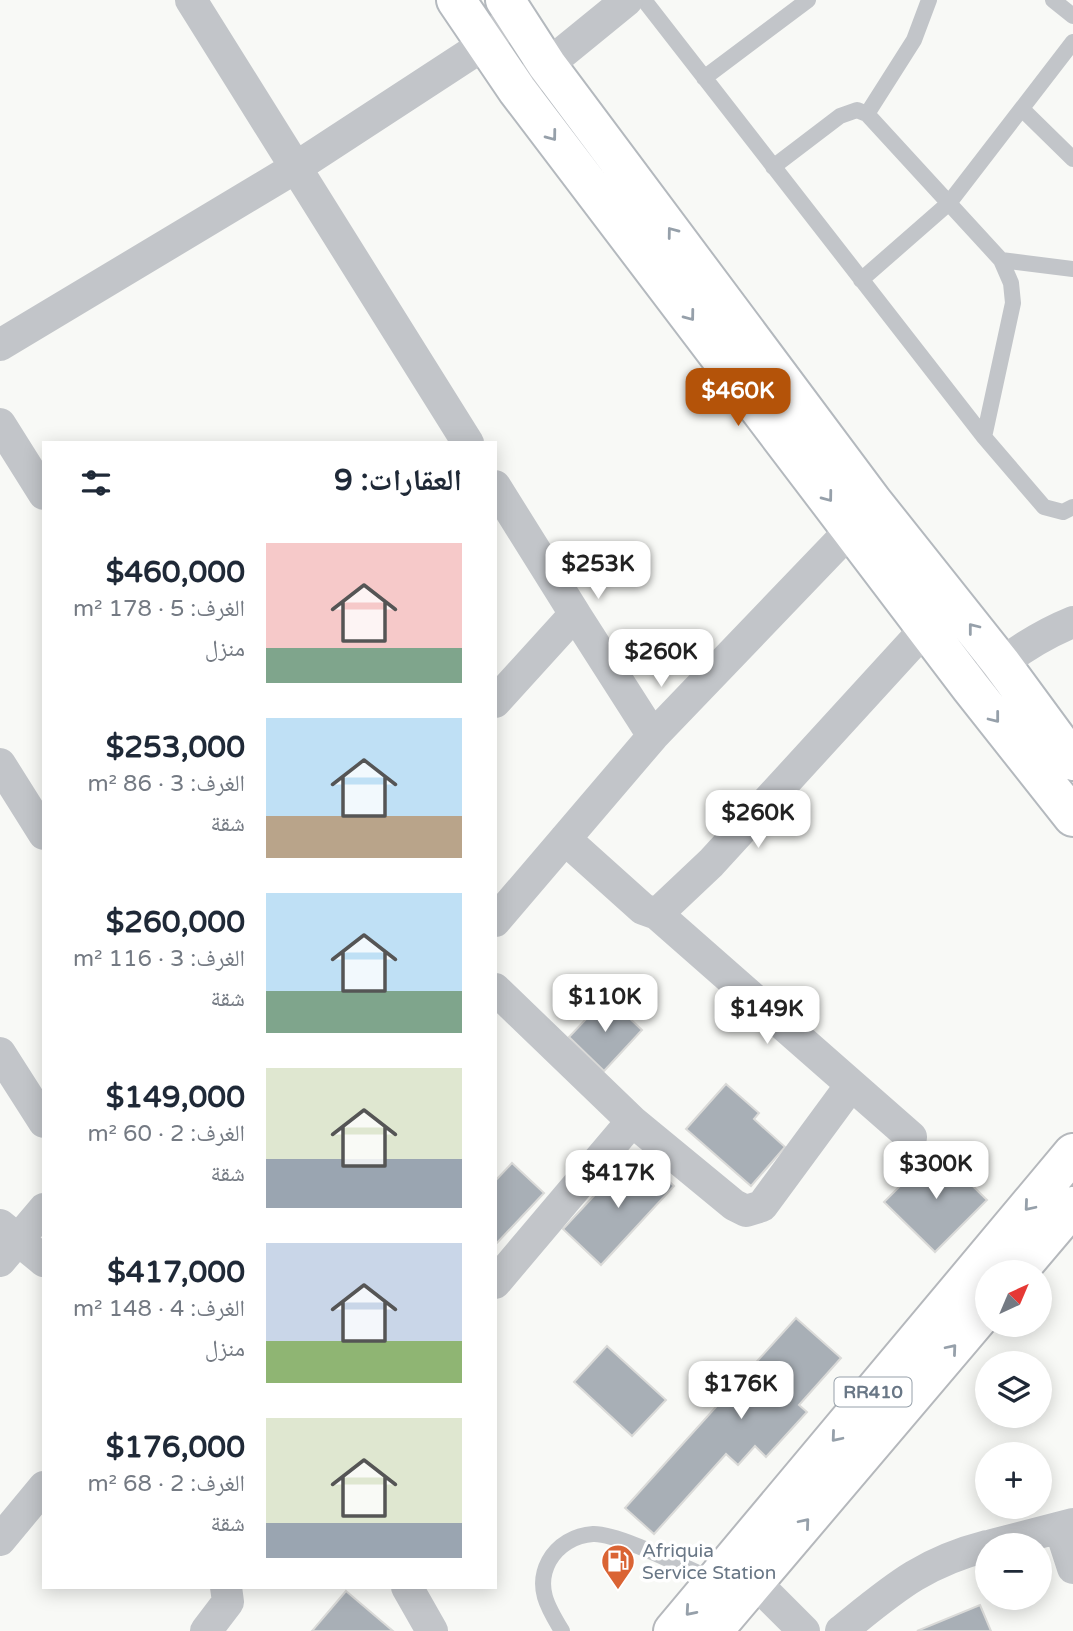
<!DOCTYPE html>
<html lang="ar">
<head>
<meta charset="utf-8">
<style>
  body { margin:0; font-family:"Varela Round","Noto Naskh Arabic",sans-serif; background:#f2f2f3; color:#1f2937; direction:rtl; height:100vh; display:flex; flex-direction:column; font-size:26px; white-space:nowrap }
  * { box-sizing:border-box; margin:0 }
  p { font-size:23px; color:#747a83 }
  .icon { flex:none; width:38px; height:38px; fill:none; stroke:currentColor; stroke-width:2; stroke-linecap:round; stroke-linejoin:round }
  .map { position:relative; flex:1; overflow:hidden; direction:ltr }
  .sheet { position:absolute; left:42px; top:441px; width:455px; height:1148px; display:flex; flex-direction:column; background:#fff; border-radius:0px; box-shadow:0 4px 18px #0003; direction:rtl }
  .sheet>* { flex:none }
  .needle { width:46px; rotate:44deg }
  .fabs { position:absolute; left:975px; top:1260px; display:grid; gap:14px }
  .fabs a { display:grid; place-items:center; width:77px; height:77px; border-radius:50%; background:#fff; box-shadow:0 4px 18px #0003; font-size:35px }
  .price { position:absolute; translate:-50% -60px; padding:0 16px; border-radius:14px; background:#fff; color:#222; font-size:23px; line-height:46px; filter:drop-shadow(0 2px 4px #0008) }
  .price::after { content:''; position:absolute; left:50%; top:42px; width:21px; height:16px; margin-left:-10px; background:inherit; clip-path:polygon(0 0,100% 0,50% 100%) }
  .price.active { background:#b45309; color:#fff }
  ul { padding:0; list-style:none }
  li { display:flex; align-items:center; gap:21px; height:175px; padding:0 35px }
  li span { display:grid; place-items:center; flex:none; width:196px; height:140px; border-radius:0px; color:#555 }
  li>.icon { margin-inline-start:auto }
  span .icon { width:84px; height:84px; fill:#fffc; stroke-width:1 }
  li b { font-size:30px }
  h2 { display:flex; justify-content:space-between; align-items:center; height:84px; padding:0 35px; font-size:30px }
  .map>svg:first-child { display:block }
  .building { fill:#a8afb6; stroke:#dadad8; stroke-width:2 }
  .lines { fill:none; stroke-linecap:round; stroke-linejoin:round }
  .secondary-casing { stroke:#b4b9be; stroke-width:42 }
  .trunk-casing { stroke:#b5b8bc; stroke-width:42 }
  .service { stroke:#c2c5c9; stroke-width:16 }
  .minor { stroke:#c2c5c9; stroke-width:32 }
  .secondary { stroke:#fff; stroke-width:38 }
  .trunk { stroke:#fff; stroke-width:38 }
  .oneway { stroke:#96a0aa }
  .labels { text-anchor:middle; stroke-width:7; stroke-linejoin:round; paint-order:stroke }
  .shield { fill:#fff; stroke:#96a0aa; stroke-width:2 }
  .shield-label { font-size:18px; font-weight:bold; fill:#697786 }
  .poi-label { font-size:19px; fill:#697786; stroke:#fff; text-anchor:start }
</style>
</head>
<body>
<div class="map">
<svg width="1073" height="1631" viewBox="0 0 1073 1631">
  <rect width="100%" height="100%" fill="#f8f9f6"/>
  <path class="building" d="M607 997 642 1030 604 1071 569 1037Z
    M726 1084 759 1113 754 1119 785 1147 751 1186 686 1129Z
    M936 1150 987 1200 935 1252 884 1202Z
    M641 1155 674 1186 601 1265 563 1229 603 1186 608 1191Z
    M512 1163 544 1193 495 1245V1181Z
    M796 1318 841 1358 799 1405 807 1412 766 1457 755 1446 738 1465 726 1454 654 1534 625 1508Z
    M607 1346 666 1400 632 1436 574 1382Z
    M346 1591 393 1631H312Z
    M980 1605 991 1631H917Z"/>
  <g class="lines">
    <g class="secondary-casing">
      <path id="secondary" d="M456 0 517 90 971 688 1073 817
        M505 0 547 65 873 502 1001 663 1073 761"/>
    </g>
    <g class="trunk-casing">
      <path id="trunk" d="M1017 1272 1073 1206
        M673 1631 1073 1153
        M713 1631 987 1308"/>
    </g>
    <path class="service" d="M644 0 984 437 1044 507 1063 512 1073 507
      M1053 0 1073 16
      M704 78 808 0
      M1022 109 1073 159
      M867 114 914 40 929 0
      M773 167 840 116 857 110 867 114 1001 260 1011 283 1013 303 984 437
      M1001 260 1073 269
      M861 280 949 203 1073 42
      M562 1631C548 1608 535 1587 549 1561 558 1545 575 1535 593 1534 619 1533 687 1569 714 1580"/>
    <path class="minor" d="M191 0 468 443
      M529 80 627 0
      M0 345 295 168 485 44 514 15
      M0 424 44 494
      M495 486 575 614 495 702
      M575 614 653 736
      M983 679C1009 656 1041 635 1073 622
      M0 764 44 834
      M565 839 643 909 657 914 711 863 926 628
      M657 914 911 1137
      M495 921 653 736 867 513
      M495 989 632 1121 495 1283
      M0 1053 44 1122
      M632 1121 734 1205 746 1211 762 1206 851 1085
      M0 1225 44 1261
      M0 1261 44 1209
      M1060 1528 1073 1568
      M0 1540 44 1487
      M992 1545 1073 1524
      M755 1582 804 1631
      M407 1587 432 1631
      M206 1631 228 1602 226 1587
      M841 1631C892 1590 921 1563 987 1546"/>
    <use href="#secondary" class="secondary"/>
    <use href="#trunk" class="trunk"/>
  </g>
  <defs><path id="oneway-chevron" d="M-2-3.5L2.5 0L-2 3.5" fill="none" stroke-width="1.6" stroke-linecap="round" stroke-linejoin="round" transform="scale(1.75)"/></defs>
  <g class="oneway">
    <use href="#oneway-chevron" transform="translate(552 136) rotate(53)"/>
    <use href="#oneway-chevron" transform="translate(672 232) rotate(-127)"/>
    <use href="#oneway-chevron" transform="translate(690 316) rotate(53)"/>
    <use href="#oneway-chevron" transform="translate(828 497) rotate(53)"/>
    <use href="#oneway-chevron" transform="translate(973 628) rotate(-128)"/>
    <use href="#oneway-chevron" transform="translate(995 718) rotate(52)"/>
    <use href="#oneway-chevron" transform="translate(1029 1206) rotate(130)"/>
    <use href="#oneway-chevron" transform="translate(952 1349) rotate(-50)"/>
    <use href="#oneway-chevron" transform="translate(836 1437) rotate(130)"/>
    <use href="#oneway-chevron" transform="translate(805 1523) rotate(-50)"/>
    <use href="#oneway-chevron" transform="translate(690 1611) rotate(131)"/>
  </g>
  <defs>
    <g id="fuel-pin" transform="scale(1.75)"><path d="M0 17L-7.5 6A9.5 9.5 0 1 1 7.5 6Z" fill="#da6434" stroke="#fff"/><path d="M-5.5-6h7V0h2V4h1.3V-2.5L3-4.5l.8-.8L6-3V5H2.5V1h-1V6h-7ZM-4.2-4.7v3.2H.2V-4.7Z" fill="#fff"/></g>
  </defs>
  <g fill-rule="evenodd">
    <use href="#fuel-pin" x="618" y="1561"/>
  </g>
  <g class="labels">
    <rect class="shield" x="834.5" y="1377.5" width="77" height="29" rx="5"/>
    <g class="shield-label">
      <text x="873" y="1398">RR410</text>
    </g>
    <g class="poi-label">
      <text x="642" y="1557">Afriquia<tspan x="642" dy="22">Service Station</tspan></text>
    </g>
  </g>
</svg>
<div class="fabs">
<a><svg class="needle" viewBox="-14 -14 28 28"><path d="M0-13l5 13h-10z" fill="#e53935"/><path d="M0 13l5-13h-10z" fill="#747a83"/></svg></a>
<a><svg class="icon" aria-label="layers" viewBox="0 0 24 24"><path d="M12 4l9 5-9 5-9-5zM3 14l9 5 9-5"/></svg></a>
<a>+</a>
<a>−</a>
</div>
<b class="price active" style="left:738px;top:428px">$460K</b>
<b class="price" style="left:598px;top:601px">$253K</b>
<b class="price" style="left:661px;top:689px">$260K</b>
<b class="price" style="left:758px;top:850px">$260K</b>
<b class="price" style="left:605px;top:1034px">$110K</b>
<b class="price" style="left:767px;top:1046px">$149K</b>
<b class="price" style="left:936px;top:1201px">$300K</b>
<b class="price" style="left:618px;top:1210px">$417K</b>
<b class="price" style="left:741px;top:1421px">$176K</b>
<section class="sheet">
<h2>العقارات: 9<svg class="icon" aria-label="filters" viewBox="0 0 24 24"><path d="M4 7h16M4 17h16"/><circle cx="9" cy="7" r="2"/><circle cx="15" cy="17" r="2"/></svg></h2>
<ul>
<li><span style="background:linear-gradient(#f6c9c9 75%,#7fa58c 0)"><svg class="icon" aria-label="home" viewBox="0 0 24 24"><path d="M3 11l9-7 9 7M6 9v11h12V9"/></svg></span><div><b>$460,000</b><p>الغرف: 5 · 178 m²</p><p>منزل</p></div></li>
<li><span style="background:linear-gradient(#bfe0f5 70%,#b9a48a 0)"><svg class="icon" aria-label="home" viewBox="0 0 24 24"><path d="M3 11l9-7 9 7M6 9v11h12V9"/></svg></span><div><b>$253,000</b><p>الغرف: 3 · 86 m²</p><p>شقة</p></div></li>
<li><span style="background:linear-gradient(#bfe0f5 70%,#7fa58c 0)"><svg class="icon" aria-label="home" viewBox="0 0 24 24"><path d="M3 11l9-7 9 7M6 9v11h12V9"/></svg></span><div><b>$260,000</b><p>الغرف: 3 · 116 m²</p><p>شقة</p></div></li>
<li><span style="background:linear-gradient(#dfe7d0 65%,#9aa5b1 0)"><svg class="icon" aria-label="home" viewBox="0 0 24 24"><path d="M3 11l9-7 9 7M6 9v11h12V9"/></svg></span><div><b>$149,000</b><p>الغرف: 2 · 60 m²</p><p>شقة</p></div></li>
<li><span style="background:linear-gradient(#c9d6e8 70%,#8fb573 0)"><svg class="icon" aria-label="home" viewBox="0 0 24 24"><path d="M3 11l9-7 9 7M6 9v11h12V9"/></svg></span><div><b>$417,000</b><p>الغرف: 4 · 148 m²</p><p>منزل</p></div></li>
<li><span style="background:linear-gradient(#dfe7d0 75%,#9aa5b1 0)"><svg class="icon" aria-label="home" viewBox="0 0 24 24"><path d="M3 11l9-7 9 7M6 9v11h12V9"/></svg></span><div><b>$176,000</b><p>الغرف: 2 · 68 m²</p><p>شقة</p></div></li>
</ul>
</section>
</div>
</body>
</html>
